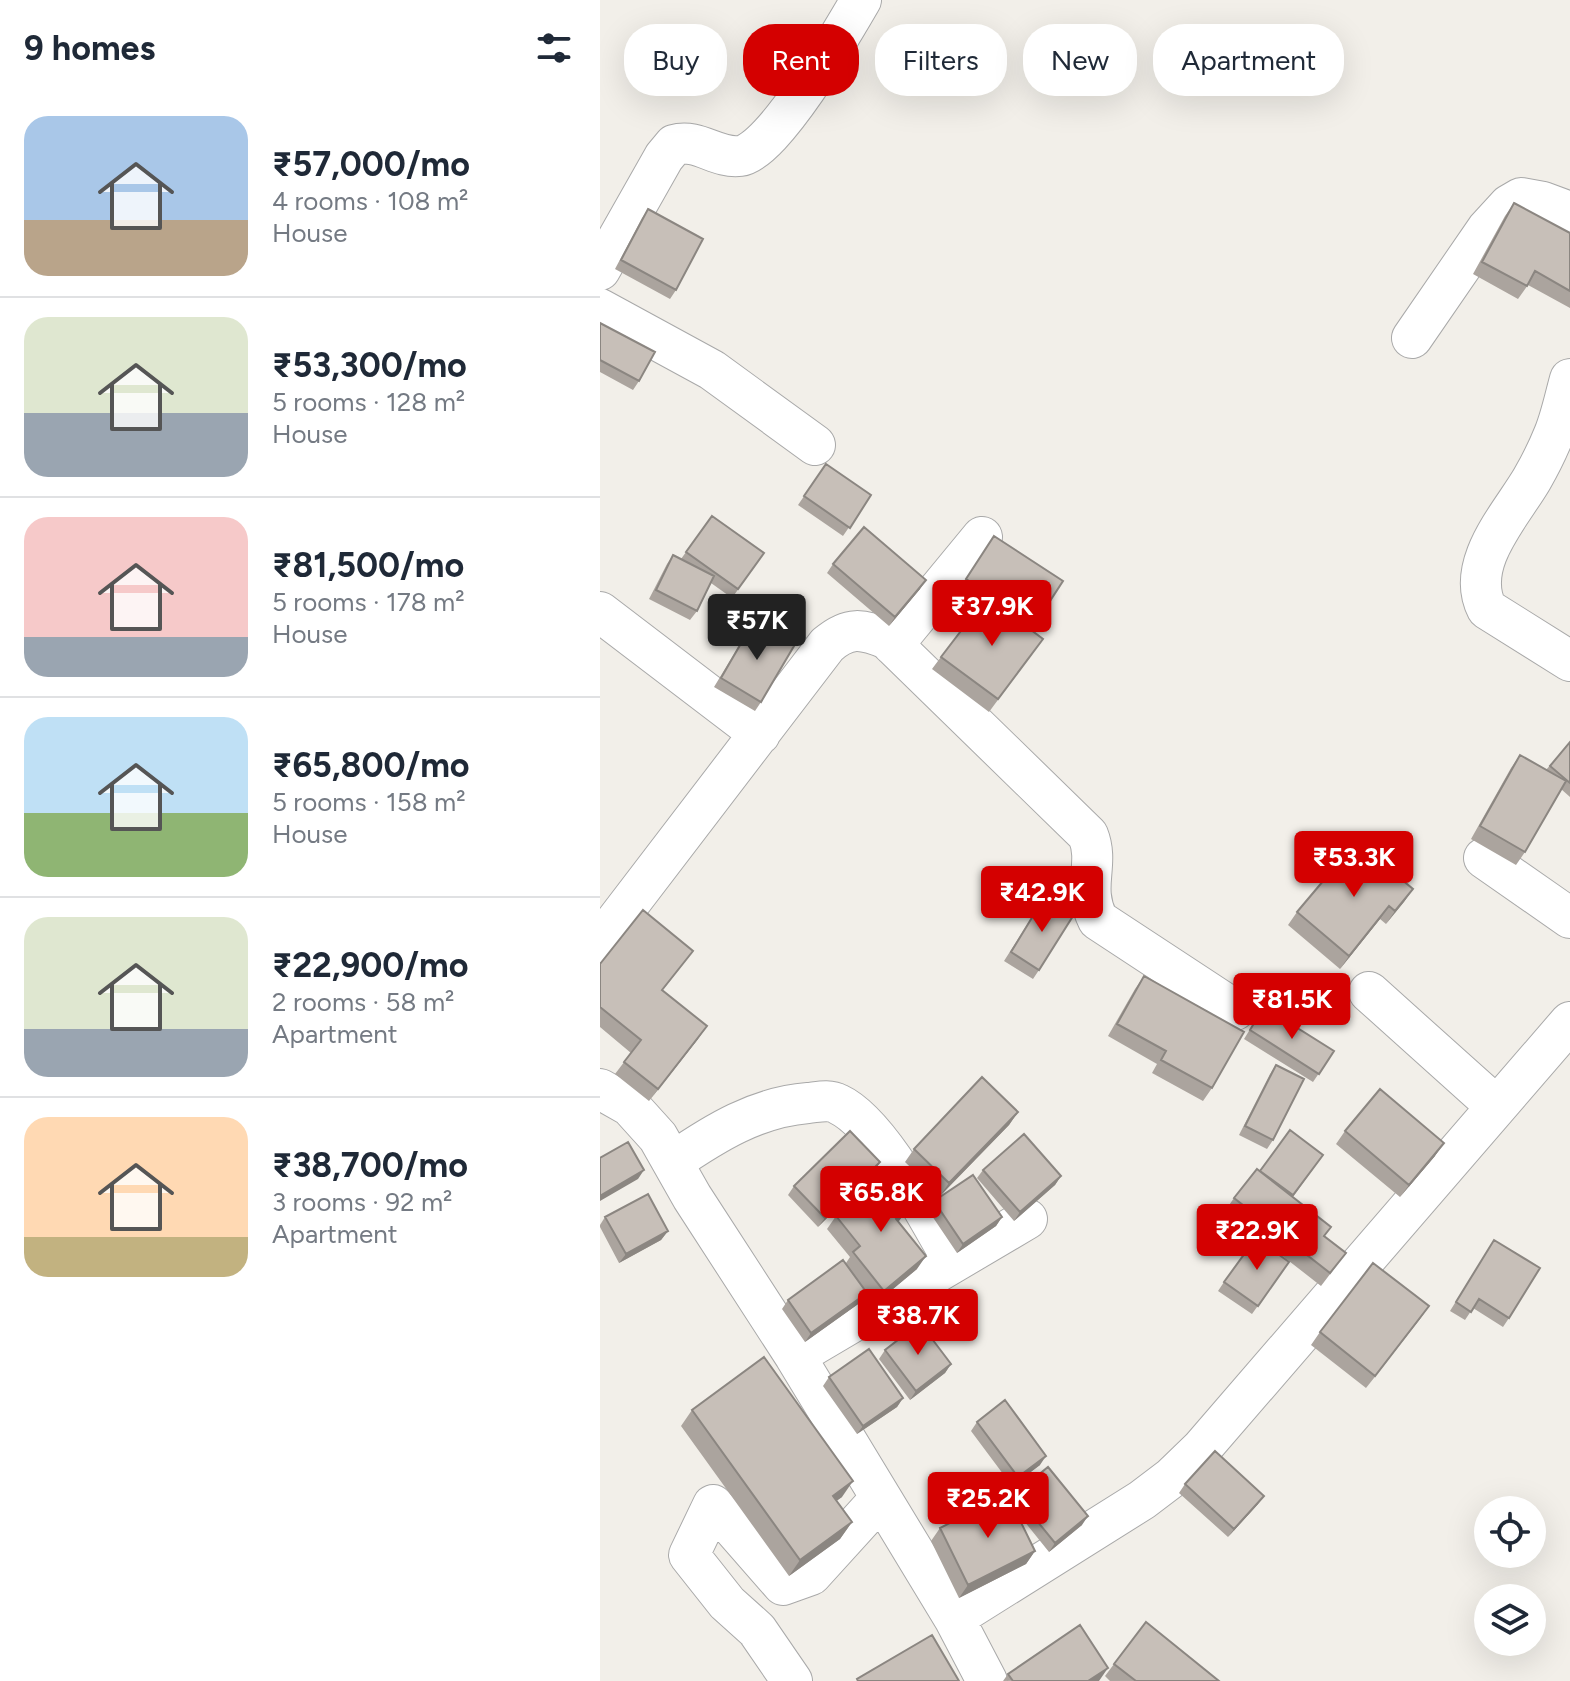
<!DOCTYPE html>
<html lang="en">
<head>
<meta charset="utf-8">
<style>
  body { margin:0; font-family:Figtree,sans-serif; background:#f2f2f3; color:#1f2937; height:100vh; display:flex; flex-direction:column; font-size:30px; white-space:nowrap }
  * { box-sizing:border-box; margin:0 }
  p { font-size:26px; color:#747a83 }
  .icon { flex:none; width:44px; height:44px; fill:none; stroke:currentColor; stroke-width:2; stroke-linecap:round; stroke-linejoin:round }
  .map { position:relative; flex:1; overflow:hidden }
  .side { display:flex; flex-direction:column; background:#fff; width:600px }
  .side>* { flex:none }
  .banner { position:absolute; left:24px; top:24px; width:760px; height:72px; display:flex; gap:16px }
  .fabs { position:absolute; left:874px; top:1496px; display:grid; gap:16px }
  .fabs a { display:grid; place-items:center; width:72px; height:72px; border-radius:50%; background:#fff; box-shadow:0 8px 32px #0002; font-size:40px }
  .price { position:absolute; translate:-50% -68px; padding:0 18px; border-radius:8px; background:#d40000; color:#fff; font-size:26px; line-height:52px; filter:drop-shadow(0 2px 4px #0008) }
  .price::after { content:''; position:absolute; left:50%; top:48px; width:24px; height:18px; margin-left:-12px; background:inherit; clip-path:polygon(0 0,100% 0,50% 100%) }
  .price.selected { background:#222; color:#fff }
  ul { padding:0; list-style:none }
  li { display:flex; align-items:center; gap:24px; height:200px; padding:0 24px }
  li+li { border-top:2px solid #e0e1e3 }
  li span { display:grid; place-items:center; flex:none; width:224px; height:160px; border-radius:24px; color:#555 }
  li>.icon { margin-inline-start:auto }
  span .icon { width:96px; height:96px; fill:#fffc; stroke-width:1 }
  li b { font-size:34px }
  h2 { display:flex; justify-content:space-between; align-items:center; height:96px; padding:0 24px; font-size:34px }
  .pill { padding:0 28px; border-radius:32px; background:#fff; box-shadow:0 8px 32px #0002; font-size:28px; line-height:72px }
  .pill.selected { background:#d40000; color:#fff }
  main { display:flex; flex:1; min-height:0 }
  .map>svg:first-child { display:block }
  .lines { fill:none; stroke-linecap:round; stroke-linejoin:round }
  .minor-casing { stroke:#a9a9a9; stroke-width:42 }
  .minor { stroke:#fff; stroke-width:40 }
  .wall { fill:#aba49e }
  .shaded-wall { fill:#8b8681 }
  .building { fill:#c7bfb8; stroke:#8b8681; stroke-width:2 }
</style>
</head>
<body>
<main>
<section class="side">
<h2>9 homes<svg class="icon" aria-label="filters" viewBox="0 0 24 24"><path d="M4 7h16M4 17h16"/><circle cx="9" cy="7" r="2"/><circle cx="15" cy="17" r="2"/></svg></h2>
<ul>
<li><span style="background:linear-gradient(#a9c7e8 65%,#b9a48a 0)"><svg class="icon" aria-label="home" viewBox="0 0 24 24"><path d="M3 11l9-7 9 7M6 9v11h12V9"/></svg></span><div><b>₹57,000/mo</b><p>4 rooms · 108 m²</p><p>House</p></div></li>
<li><span style="background:linear-gradient(#dfe7d0 60%,#9aa5b1 0)"><svg class="icon" aria-label="home" viewBox="0 0 24 24"><path d="M3 11l9-7 9 7M6 9v11h12V9"/></svg></span><div><b>₹53,300/mo</b><p>5 rooms · 128 m²</p><p>House</p></div></li>
<li><span style="background:linear-gradient(#f6c9c9 75%,#9aa5b1 0)"><svg class="icon" aria-label="home" viewBox="0 0 24 24"><path d="M3 11l9-7 9 7M6 9v11h12V9"/></svg></span><div><b>₹81,500/mo</b><p>5 rooms · 178 m²</p><p>House</p></div></li>
<li><span style="background:linear-gradient(#bfe0f5 60%,#8fb573 0)"><svg class="icon" aria-label="home" viewBox="0 0 24 24"><path d="M3 11l9-7 9 7M6 9v11h12V9"/></svg></span><div><b>₹65,800/mo</b><p>5 rooms · 158 m²</p><p>House</p></div></li>
<li><span style="background:linear-gradient(#dfe7d0 70%,#9aa5b1 0)"><svg class="icon" aria-label="home" viewBox="0 0 24 24"><path d="M3 11l9-7 9 7M6 9v11h12V9"/></svg></span><div><b>₹22,900/mo</b><p>2 rooms · 58 m²</p><p>Apartment</p></div></li>
<li><span style="background:linear-gradient(#ffd9b3 75%,#c2b280 0)"><svg class="icon" aria-label="home" viewBox="0 0 24 24"><path d="M3 11l9-7 9 7M6 9v11h12V9"/></svg></span><div><b>₹38,700/mo</b><p>3 rooms · 92 m²</p><p>Apartment</p></div></li>
</ul>
</section>
<div class="map">
<svg width="970" height="1681" viewBox="0 0 970 1681">
  <rect width="100%" height="100%" fill="#f2efe9"/>
  <g class="lines">
    <g class="minor-casing">
      <path id="minor" d="M0 270 64 157 74 145C98 138 117 159 140 156 173 152 243 31 261 0
        M0 309 112 370 215 445
        M812 338 887 229 909 205 921 198 943 202 970 212
        M970 379C965 397 961 417 954 434 948 449 940 465 932 479 911 515 864 564 887 609L970 661
        M0 612 160 734
        M293 645 382 537
        M884 858 970 918
        M0 942 227 645C249 626 262 629 287 639L488 835C500 865 481 886 498 920L635 1010
        M769 992 896 1106
        M0 1089 30 1106 58 1137 92 1197 195 1356 354 1618 387 1681
        M74 1161C115 1133 157 1107 208 1103 218 1102 229 1099 238 1104 281 1124 329 1220 354 1262
        M195 1356 427 1219
        M354 1618 542 1500 571 1478 602 1448 970 1022
        M192 1681 157 1630 127 1603 89 1555 113 1505 183 1585 211 1575 280 1499"/>
    </g>
    <use href="#minor" class="minor"/>
  </g>
  <path class="wall" d="M914 203 970 233V308L928 285 918 299 873 274 905 216Z
    M48 209 76 290 70 299 15 269 42 218Z
    M0 323 39 381 33 390 0 372Z
    M226 464 271 495 243 536 198 505Z
    M112 516 164 553 132 598 111 583 97 611 90 620 49 599 67 564 73 555 81 559Z
    M394 536 463 581 431 630 443 639 389 712 332 669 379 606 357 592Z
    M233 564 320 589 289 626 227 573Z
    M154 621 161 702 155 711 114 687Z
    M970 742V797L961 789 925 852 916 865 871 839 911 768 920 755 946 770Z
    M813 889 786 924 780 919 740 969 688 925 697 912Z
    M444 898 439 970 433 979 404 961Z
    M93 951 62 991 98 1039 49 1101 15 1074 31 1053 0 1027V964Z
    M544 976 612 1088 603 1101 552 1073 557 1064 508 1036 535 989Z
    M664 1007 734 1051 713 1082 644 1039Z
    M676 1065 673 1140 667 1149 639 1135 670 1074Z
    M418 1112 409 1125 340 1196 305 1162 314 1149Z
    M745 1131 835 1156 800 1197 736 1144Z
    M723 1155 693 1197 725 1236 737 1265 721 1286 625 1211 634 1198 660 1171Z
    M383 1170 461 1176 455 1185 414 1221 377 1178Z
    M274 1171 218 1227 188 1195 194 1186Z
    M334 1201 402 1217 396 1226 357 1253 328 1210Z
    M236 1216 298 1222 317 1269 275 1304 267 1293 261 1302 205 1342 182 1309 188 1300 246 1263 250 1257 227 1229Z
    M5 1217 68 1231 61 1240 19 1263 0 1227V1225Z
    M894 1240 909 1318 903 1327 873 1308 865 1320 850 1311Z
    M689 1262 652 1314 618 1291 624 1282Z
    M829 1306 766 1388 711 1345 720 1332Z
    M285 1350 351 1364 345 1373 310 1400 279 1359Z
    M229 1377 303 1398 297 1407 257 1434 223 1386Z
    M92 1410 242 1497 236 1501 252 1522 240 1539 189 1576 81 1426Z
    M377 1422 440 1465 412 1486 371 1431Z
    M585 1484 658 1504 628 1537 579 1493Z
    M415 1494 482 1525 449 1552 416 1511 435 1551 426 1564 359 1598 331 1541 340 1528 411 1500Z
    M514 1664 619 1681H510L505 1676Z
    M408 1674 499 1680 403 1681Z"/>
  <path class="shaded-wall" d="M326 580 320 589 289 626 295 617Z
    M813 889 804 902 786 924 795 911Z
    M789 906 780 919 740 969 749 956Z
    M107 1026 98 1039 49 1101 58 1089Z
    M418 1112 409 1125 340 1196 349 1183Z
    M844 1143 835 1156 800 1197 809 1185Z
    M280 1162 274 1171 218 1227 225 1218Z
    M44 1170 38 1179 0 1201V1196Z
    M461 1176 455 1185 414 1221 420 1212Z
    M308 1209 299 1221 287 1232 296 1219Z
    M402 1217 396 1226 357 1253 363 1244Z
    M68 1231 61 1240 19 1263 26 1254Z
    M326 1256 317 1269 275 1304 284 1291Z
    M267 1293 261 1302 205 1342 211 1333Z
    M829 1306 820 1319 766 1388 775 1376Z
    M351 1364 345 1373 310 1400 316 1391Z
    M303 1398 297 1407 257 1434 263 1426Z
    M446 1456 440 1465 412 1486 418 1477Z
    M253 1481 242 1497 221 1512 233 1496Z
    M664 1496 658 1504 628 1537 634 1529Z
    M488 1516 482 1525 449 1552 455 1543Z
    M252 1522 240 1539 189 1576 200 1560Z
    M435 1551 426 1564 359 1598 368 1585Z
    M508 1668 499 1681H488Z"/>
  <path class="building" d="M914 203 970 233V291L935 271 927 286 882 262Z
    M48 209 103 239 76 290 21 260Z
    M0 323 55 352 39 381 0 360Z
    M226 464 271 495 250 528 204 496Z
    M112 516 164 553 138 589 86 552Z
    M264 527 326 580 295 617 233 564Z
    M394 536 463 581 435 624 366 579Z
    M73 555 114 576 97 611 56 590Z
    M387 597 443 639 398 699 341 657Z
    M154 621 194 646 161 702 121 678Z
    M970 742V783L950 766Z
    M920 755 966 781 925 852 880 826Z
    M756 842 813 889 795 911 789 906 749 956 697 912Z
    M444 898 473 916 439 970 411 952Z
    M43 910 93 951 62 990 107 1026 58 1089 24 1062 41 1040 0 1007V964Z
    M544 976 644 1032 612 1088 561 1060 566 1051 517 1024Z
    M664 1007 734 1051 719 1074 650 1030Z
    M676 1065 704 1079 673 1140 645 1126Z
    M382 1077 418 1112 349 1183 314 1149Z
    M780 1089 844 1143 809 1185 745 1131Z
    M690 1130 723 1155 693 1195 660 1171Z
    M250 1131 280 1162 225 1218 194 1186Z
    M424 1134 461 1176 420 1212 383 1170Z
    M28 1142 44 1170 0 1196V1158Z
    M657 1169 731 1227 724 1236 746 1253 730 1273 634 1198Z
    M373 1175 402 1217 363 1244 334 1201Z
    M283 1177 308 1209 296 1219 326 1256 284 1291 253 1252 260 1246 236 1216Z
    M48 1194 68 1231 26 1254 5 1217Z
    M656 1238 689 1262 658 1306 624 1282Z
    M894 1240 940 1268 909 1318 879 1299 871 1312 856 1302Z
    M243 1260 267 1293 211 1333 188 1300Z
    M773 1263 829 1306 775 1376 720 1332Z
    M320 1323 351 1364 316 1391 285 1350Z
    M269 1349 303 1398 263 1426 229 1377Z
    M164 1357 253 1481 233 1496 252 1522 200 1560 92 1410Z
    M405 1400 446 1456 418 1477 377 1422Z
    M615 1451 664 1496 634 1529 585 1484Z
    M448 1467 488 1516 455 1543 415 1494Z
    M407 1494 435 1551 368 1585 340 1528Z
    M546 1622 619 1681H536L514 1664Z
    M480 1625 508 1668 488 1681H413L408 1674Z
    M332 1635 359 1681H258L257 1679Z"/>
</svg>
<div class="fabs">
<a><svg class="icon" aria-label="locate" viewBox="0 0 24 24"><circle cx="12" cy="12" r="6"/><path d="M12 2v4M12 18v4M2 12h4M18 12h4"/></svg></a>
<a><svg class="icon" aria-label="layers" viewBox="0 0 24 24"><path d="M12 4l9 5-9 5-9-5zM3 14l9 5 9-5"/></svg></a>
</div>
<b class="price" style="left:392px;top:648px">₹37.9K</b>
<b class="price selected" style="left:157px;top:662px">₹57K</b>
<b class="price" style="left:754px;top:899px">₹53.3K</b>
<b class="price" style="left:442px;top:934px">₹42.9K</b>
<b class="price" style="left:692px;top:1041px">₹81.5K</b>
<b class="price" style="left:281px;top:1234px">₹65.8K</b>
<b class="price" style="left:657px;top:1272px">₹22.9K</b>
<b class="price" style="left:318px;top:1357px">₹38.7K</b>
<b class="price" style="left:388px;top:1540px">₹25.2K</b>
<div class="banner">
<a class="pill">Buy</a>
<a class="pill selected">Rent</a>
<a class="pill">Filters</a>
<a class="pill">New</a>
<a class="pill">Apartment</a>
</div>
</div>
</main>
</body>
</html>
